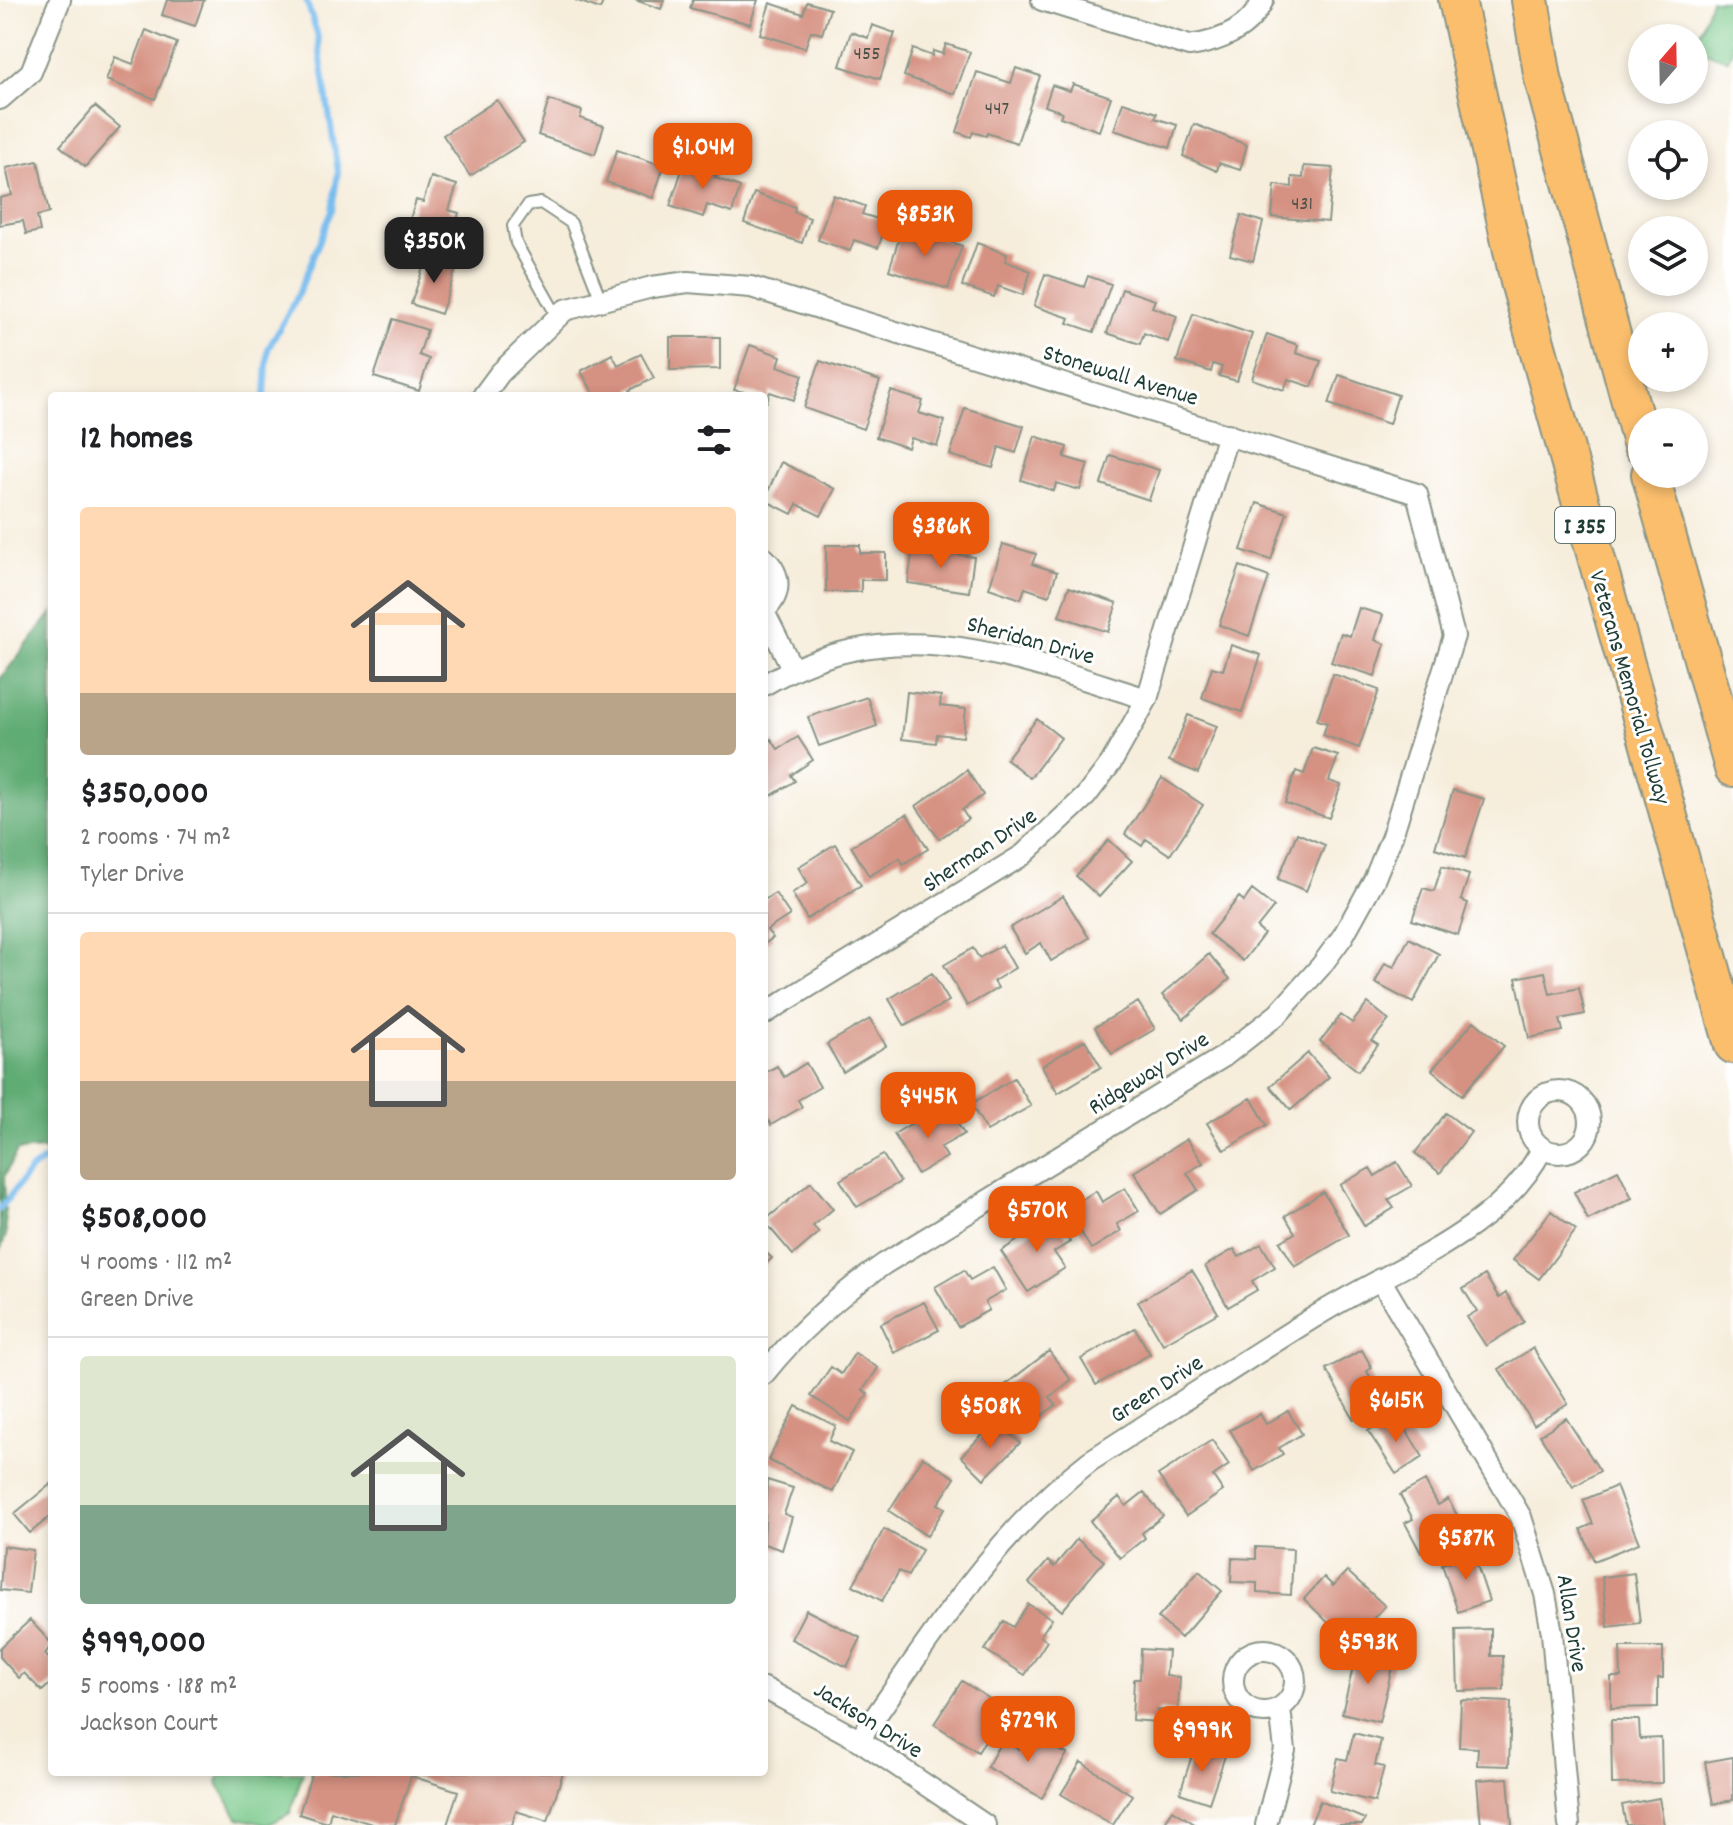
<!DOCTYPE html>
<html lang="en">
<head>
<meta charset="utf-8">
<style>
  body { margin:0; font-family:Dekko,sans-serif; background:#f2f2f2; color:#202124; height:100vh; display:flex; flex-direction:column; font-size:30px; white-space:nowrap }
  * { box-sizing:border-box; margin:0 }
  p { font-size:26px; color:#757577 }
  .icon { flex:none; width:44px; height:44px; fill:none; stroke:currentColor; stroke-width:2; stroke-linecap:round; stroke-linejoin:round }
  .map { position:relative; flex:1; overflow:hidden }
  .side { position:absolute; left:48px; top:392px; width:720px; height:1384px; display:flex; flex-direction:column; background:#fff; border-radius:8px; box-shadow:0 4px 12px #0003 }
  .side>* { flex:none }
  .needle { width:52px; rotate:20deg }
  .controls { position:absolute; left:1628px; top:24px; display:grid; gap:16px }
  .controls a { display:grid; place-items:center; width:80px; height:80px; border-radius:50%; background:#fff; box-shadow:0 4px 12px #0003; font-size:40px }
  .price { position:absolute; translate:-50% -68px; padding:0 18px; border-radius:16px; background:#ea580c; color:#fff; font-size:26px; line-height:52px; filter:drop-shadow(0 2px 4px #0008) }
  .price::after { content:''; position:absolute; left:50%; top:48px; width:24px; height:18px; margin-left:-12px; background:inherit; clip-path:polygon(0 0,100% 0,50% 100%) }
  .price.selected { background:#222; color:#fff }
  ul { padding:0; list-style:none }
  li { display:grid; align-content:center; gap:16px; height:424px; padding:0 32px }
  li+li { border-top:2px solid #e0e0e0 }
  li span { display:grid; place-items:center; height:248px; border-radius:8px; color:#555 }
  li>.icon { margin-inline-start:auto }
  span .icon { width:144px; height:144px; fill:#fffc; stroke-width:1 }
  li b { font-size:34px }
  h2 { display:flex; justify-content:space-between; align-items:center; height:96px; padding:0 32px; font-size:34px }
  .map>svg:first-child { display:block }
  .green { fill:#77c788; stroke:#4b825e; stroke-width:2 }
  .forest { fill:#61ac74; stroke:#407454; stroke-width:2 }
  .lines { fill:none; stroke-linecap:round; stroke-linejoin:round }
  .stream { stroke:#79bdef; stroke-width:6 }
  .building { fill:#d59181 }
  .lane-casing { stroke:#8a9588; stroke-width:14 }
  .street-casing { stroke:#8a9588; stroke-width:24 }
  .highway-casing { stroke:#8a9588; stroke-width:40 }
  .lane { stroke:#fff; stroke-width:10 }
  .street { stroke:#fff; stroke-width:20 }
  .highway { stroke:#fabe6d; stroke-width:36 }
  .labels { text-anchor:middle; stroke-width:6; stroke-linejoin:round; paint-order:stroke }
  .number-label { font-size:20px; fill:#4c5247 }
  .shield { fill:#fff; stroke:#627771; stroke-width:2 }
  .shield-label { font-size:22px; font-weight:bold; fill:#1f3d34 }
  .street-label { font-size:24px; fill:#1f3d34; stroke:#fff }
</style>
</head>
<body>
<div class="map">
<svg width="1733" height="1825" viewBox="0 0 1733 1825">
  <rect width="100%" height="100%" fill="#fff"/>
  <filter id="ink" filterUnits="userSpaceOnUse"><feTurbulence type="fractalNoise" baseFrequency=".0125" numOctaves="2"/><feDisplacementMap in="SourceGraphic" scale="16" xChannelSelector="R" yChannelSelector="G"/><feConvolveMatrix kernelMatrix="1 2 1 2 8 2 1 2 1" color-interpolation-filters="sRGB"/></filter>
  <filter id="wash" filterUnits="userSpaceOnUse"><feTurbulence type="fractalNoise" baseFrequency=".006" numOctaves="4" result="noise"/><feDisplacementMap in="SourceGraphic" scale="32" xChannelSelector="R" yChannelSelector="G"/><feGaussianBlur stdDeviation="1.8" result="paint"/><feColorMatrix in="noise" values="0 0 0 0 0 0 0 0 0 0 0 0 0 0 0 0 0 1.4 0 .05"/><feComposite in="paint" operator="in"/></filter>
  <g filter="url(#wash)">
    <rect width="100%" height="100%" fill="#f6eddb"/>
    <path class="green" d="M1711 0H1733V46L1728 60 1694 48Z
      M222 1772H303L290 1813 268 1825 238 1818 218 1783Z"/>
    <path class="forest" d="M52 613V1166L43 1149 17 1151 4 1177 6 1235 0 1251V679Z"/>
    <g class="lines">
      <path class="stream" d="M265 396 268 349 297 297 332 210 338 172 317 33 306 0
        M0 1209 30 1170 52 1155"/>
    </g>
    <g id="blocks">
      <path class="building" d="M167 0H204L195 26 162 15Z
        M575 0H604L600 9Z
        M635 0H664L661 9Z
        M693 0H758L750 24 690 8Z
        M807 2 830 9 822 34 811 31 805 48 760 34 770 3 803 14Z
        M872 25 895 33 880 79 840 66 851 32 868 38Z
        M146 30 177 43 155 99 106 80 115 57 133 64Z
        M946 44 970 52 955 94 904 76 913 49 932 56 933 51 943 54Z
        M1016 68 1040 76 1017 143 987 133 986 136 973 132 971 137 957 132 977 72 1011 83Z
        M1073 84 1111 97 1099 131 1060 117 1062 112 1045 106 1052 85 1070 91Z
        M497 100 524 142 470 176 443 135Z
        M549 100 582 111 580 118 604 126 595 154 538 135Z
        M1123 102 1157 113 1155 118 1177 125 1170 148 1114 130Z
        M95 106 120 127 85 167 60 146Z
        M1194 124 1247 145 1240 170 1219 163 1217 171 1183 156Z
        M617 150 664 166 653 198 606 182Z
        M38 161 49 213 37 216 40 231 26 234 23 221 0 225V198L12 195 6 168Z
        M685 161 717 172 715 178 740 187 732 213 707 205 703 217 670 206Z
        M1304 166 1333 168 1328 222 1272 217 1275 185 1292 187V177L1303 178Z
        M431 177 457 185 449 210 459 213 449 246 406 232 416 200 423 202Z
        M754 193 795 207 794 212 810 218 802 243 744 223Z
        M833 195 865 206 862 214 887 222 878 248 854 240 850 251 818 240Z
        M1241 215 1263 222 1253 261 1230 255Z
        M903 226 962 246 948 289 889 270Z
        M977 243 1007 254 1005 261 1031 271 1023 295 998 286 994 297 962 286Z
        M427 256 457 266 441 314 411 304Z
        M1045 274 1084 287 1088 276 1111 284 1094 332 1068 323 1070 318 1034 306Z
        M1122 289 1155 300 1152 307 1177 316 1168 342 1144 333 1140 344 1107 333Z
        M1193 314 1252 334 1237 381 1219 376 1222 367 1213 364 1211 372 1177 361Z
        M393 319 427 330 419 355 429 359 419 391 374 377Z
        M1267 334 1298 345 1296 353 1321 361 1312 387 1288 379 1284 390 1252 379Z
        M670 337H720V369L670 370Z
        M750 345 781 356 778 366 803 375 794 400 770 392 767 401 764 396 734 390Z
        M612 354 618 365 641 354 654 378 630 390 633 396H595L581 371Z
        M820 361 880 381 863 429 804 408Z
        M1339 375 1398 395 1389 424 1329 404Z
        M891 391 923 401 919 413 945 421 937 446 911 438 908 448 876 437Z
        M965 408 1024 426 1016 453 999 447 993 468 950 455Z
        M1035 436 1067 447 1064 457 1088 464 1080 490 1056 483 1054 491 1021 480Z
        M1110 455 1159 470 1149 500 1101 484Z
        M781 462 835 489 821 516 797 504 792 514 764 500Z
        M1257 503 1287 513 1271 560 1241 550Z
        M1003 544 1036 554 1032 564 1057 572 1049 596 1025 588 1021 599 989 588Z
        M826 545H860V553H886V580H861V592H826Z
        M913 548 974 557 969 592 908 583Z
        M1240 566 1269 577 1249 636 1219 625Z
        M1069 587 1117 603 1108 632 1059 616Z
        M1359 608 1383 615 1375 640 1385 644 1375 676 1331 662 1341 633 1350 636Z
        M1231 645 1261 655 1242 712 1202 698 1212 667 1223 670Z
        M1333 674 1379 690 1359 748 1323 735 1327 723 1317 720Z
        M907 692 941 696 940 706 966 709 963 737 937 734 936 743 902 739Z
        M867 697 877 726 819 746 808 717Z
        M1188 715 1217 726 1198 773 1169 761Z
        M1037 719 1061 738 1030 778 1006 759Z
        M798 737 813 760 791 775 795 781 766 799 764 744 771 739 778 749Z
        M1313 748 1338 756 1329 781 1341 785 1329 818 1285 803 1296 771 1304 774Z
        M967 770 983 795 962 810 968 819 939 839 916 806Z
        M1162 778 1203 805 1170 855 1146 839 1142 846 1125 834Z
        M1453 790 1484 799 1465 858 1435 848Z
        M907 814 928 849 903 864 900 858 869 876 851 846Z
        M1297 833 1325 845 1306 891 1278 879Z
        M1109 840 1132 861 1099 897 1076 876Z
        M835 844 861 885 807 919 792 893 808 883 798 867Z
        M1442 866 1469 875 1461 900 1468 903 1458 935 1412 920 1423 888 1434 891Z
        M1252 890 1274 907 1257 928 1264 934 1243 961 1209 934 1239 897 1244 901Z
        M775 893 790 915 767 930 773 938 764 944V900Z
        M1063 896 1089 938 1051 961 1041 943 1025 953 1010 928Z
        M1409 938 1439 954 1413 1003 1375 983 1385 963 1394 967Z
        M1002 945 1015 968 994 981 998 988 967 1006 944 965 973 948 979 958Z
        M1209 954 1230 979 1184 1019 1162 995Z
        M1545 972 1550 994 1579 988 1585 1014 1560 1019 1563 1031 1529 1038 1516 978Z
        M932 973 949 1001 905 1026 889 999Z
        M1138 1002 1155 1029 1112 1054 1095 1027Z
        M1368 1003 1389 1020 1372 1041 1378 1045 1358 1071 1320 1041 1341 1015 1352 1023Z
        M870 1019 886 1046 843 1072 827 1044Z
        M1474 1021 1504 1046 1462 1095 1432 1070Z
        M1085 1040 1101 1067 1058 1093 1042 1066Z
        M1308 1053 1329 1077 1291 1110 1270 1086Z
        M806 1063 820 1087 798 1100 802 1107 771 1125 764 1113V1073L777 1066 784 1077Z
        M1014 1078 1031 1106 987 1131 971 1104Z
        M1251 1098 1267 1125 1224 1150 1207 1123Z
        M950 1111 964 1134 941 1147 947 1157 917 1174 894 1134 924 1116 928 1123Z
        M1446 1113 1471 1132 1440 1173 1415 1153Z
        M1187 1139 1203 1163 1187 1173 1198 1190 1160 1214 1134 1172Z
        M883 1155 900 1182 857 1207 840 1180Z
        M1397 1162 1412 1186 1388 1200 1394 1208 1364 1226 1340 1185 1370 1168 1375 1176Z
        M1618 1170 1632 1198 1588 1220 1574 1192Z
        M811 1182 833 1209 813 1226 819 1233 793 1255 764 1221Z
        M1125 1188 1139 1211 1117 1224 1121 1231 1091 1249 1067 1208 1096 1191 1102 1202Z
        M1323 1192 1349 1235 1295 1267 1280 1242 1295 1233 1285 1216Z
        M1551 1211 1576 1230 1539 1279 1513 1260Z
        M1054 1217 1070 1242 1054 1252 1065 1268 1028 1292 1001 1251Z
        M1261 1244 1275 1267 1252 1281 1257 1290 1228 1307 1205 1266 1234 1249 1239 1257Z
        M764 1251 772 1258 764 1266Z
        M993 1267 1006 1290 985 1302 989 1310 958 1327 935 1287 964 1270 970 1280Z
        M1192 1270 1218 1313 1163 1344 1138 1302Z
        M1485 1275 1499 1298 1506 1293 1524 1322 1486 1346 1467 1317 1477 1311 1463 1289Z
        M924 1302 939 1330 894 1353 880 1324Z
        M1135 1328 1150 1354 1096 1385 1081 1359Z
        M1533 1348 1568 1404 1534 1425 1499 1369Z
        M1362 1350 1372 1368 1367 1371 1384 1403 1354 1420 1326 1369Z
        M1049 1351 1071 1380 1050 1397 1056 1405 1029 1425 1001 1388Z
        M855 1353 878 1368 863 1390 868 1394 850 1421 811 1396 831 1367 841 1374Z
        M796 1406 836 1426 829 1441 852 1452 833 1492 768 1460Z
        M1288 1411 1302 1434 1279 1448 1283 1454 1254 1471 1230 1430 1260 1414 1266 1424Z
        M1396 1414 1423 1457 1396 1474 1368 1431Z
        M1566 1418 1600 1471 1573 1487 1540 1435Z
        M997 1421 1020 1443 984 1479 961 1456Z
        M1212 1440 1229 1465 1213 1476 1223 1491 1186 1516 1158 1475Z
        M923 1457 955 1478 938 1504 945 1508 927 1536 889 1511Z
        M767 1480 793 1488 784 1514 792 1517 782 1550 764 1544Z
        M1425 1481 1438 1505 1448 1499 1465 1529 1421 1553 1405 1523 1413 1519 1400 1495Z
        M52 1483V1515L30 1533 14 1514Z
        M1616 1486 1639 1543 1594 1561 1581 1529 1593 1524 1583 1500Z
        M1144 1492 1163 1516 1142 1533 1145 1538 1120 1558 1090 1521 1119 1497 1126 1506Z
        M884 1529 922 1550 908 1576 899 1571 882 1601 853 1585Z
        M1077 1539 1104 1561 1062 1611 1029 1583 1048 1561 1054 1567Z
        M3 1546 33 1550 28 1593 0 1590Z
        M1256 1547 1293 1549 1291 1595 1257 1593V1583L1231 1582 1232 1558 1256 1559Z
        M1473 1553 1489 1601 1458 1612 1442 1564Z
        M1199 1571 1222 1591 1181 1638 1158 1618Z
        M1347 1571 1385 1606 1350 1644 1304 1599 1324 1577 1333 1586Z
        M1634 1573 1640 1623 1608 1627 1602 1577Z
        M1028 1604 1052 1619 1040 1636 1047 1641 1025 1675 985 1650 1004 1621 1013 1627Z
        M806 1610 861 1638 847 1667 791 1639Z
        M30 1620 52 1644 45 1654 52 1662V1682L42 1691 24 1673 19 1678 0 1657V1648Z
        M1491 1629V1656H1503L1504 1690 1458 1691 1456 1630Z
        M1620 1647H1663V1678H1658V1707L1611 1708V1677H1621Z
        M1141 1649 1168 1651 1166 1676 1180 1677 1178 1711 1158 1710 1157 1722 1132 1720 1134 1679H1140Z
        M1357 1651 1394 1659 1379 1722 1342 1713Z
        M962 1681 993 1701 986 1712 998 1720 978 1752 934 1724Z
        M1461 1700 1511 1702 1509 1766 1477 1765 1478 1748 1459 1747Z
        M1611 1720H1639L1640 1739 1661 1738 1662 1783 1612 1784Z
        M1029 1733 1067 1754 1042 1798 987 1767 1002 1740 1019 1750Z
        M1354 1733 1381 1740 1375 1765 1384 1767 1375 1802 1330 1791 1338 1758 1347 1760Z
        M1195 1746 1225 1756 1209 1803 1180 1793Z
        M1733 1757V1800L1713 1804 1705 1762Z
        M1081 1762 1132 1795 1113 1825 1061 1794Z
        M312 1772H563L548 1821 516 1811 512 1825H447L458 1791 411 1776 395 1825H375L331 1811 328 1823 299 1814Z
        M1508 1778 1512 1825H1481L1477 1780Z
        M1659 1798 1664 1825H1626L1622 1805Z
        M1320 1801 1365 1819 1362 1825H1310Z
        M1173 1810 1196 1825H1163Z"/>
    </g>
  </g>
  <g filter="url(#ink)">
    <use href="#blocks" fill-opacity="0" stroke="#8a9588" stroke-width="2"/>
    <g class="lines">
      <g class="lane-casing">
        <path id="lane" d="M558 318 516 243 513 226 528 205 541 203 571 223 601 300"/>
      </g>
      <g class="street-casing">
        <path id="street" d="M1042 0 1189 46C1220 42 1250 29 1263 0
          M0 99 31 72 60 0
          M483 396 500 373 565 310 652 287 688 282 751 287 1417 494 1454 636 1392 836 1374 880 1343 936 1321 966 1278 1014 1223 1057 884 1264C838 1296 799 1330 764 1374
          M764 558C782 574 782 595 764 611
          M764 612 792 668
          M764 685C895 607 1015 658 1147 699
          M764 1014 1023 855 1086 796 1111 763 1147 699 1228 434
          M1528 1122a31 31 0 1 1 62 0a31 31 0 1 1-62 0Z
          M1380 1279 1521 1517 1545 1594 1552 1633 1569 1825
          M1233 1681a31 31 0 1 1 62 0a31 31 0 1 1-62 0Z
          M764 1688 859 1740 985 1825
          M859 1740C929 1641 992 1536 1090 1461 1165 1413 1240 1363 1316 1316 1392 1268 1500 1232 1542 1149
          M1266 1825 1285 1750 1280 1709"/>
      </g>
      <g class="highway-casing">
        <path id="highway" d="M1457 0 1519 282 1733 1045
          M1530 0 1543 79 1642 446
          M1650 474 1733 768"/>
      </g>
      <use href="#lane" class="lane"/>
      <use href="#street" class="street"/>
      <use href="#highway" class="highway"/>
    </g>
  </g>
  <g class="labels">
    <g class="number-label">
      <text x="867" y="59">455</text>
      <text x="997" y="114">447</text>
      <text x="1302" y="209">431</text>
    </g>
    <rect class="shield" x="1555" y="507" width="60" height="36" rx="6"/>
    <g class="shield-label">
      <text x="1585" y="533">I 355</text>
    </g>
    <g class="street-label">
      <text transform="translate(1121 374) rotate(17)" y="8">Stonewall Avenue</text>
      <text transform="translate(1031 639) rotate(15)" y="8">Sheridan Drive</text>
      <text transform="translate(1631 687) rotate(74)" y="8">Veterans Memorial Tollway</text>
      <text transform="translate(979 849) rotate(-34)" y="8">Sherman Drive</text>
      <text transform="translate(1148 1072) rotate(-32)" y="8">Ridgeway Drive</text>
      <text transform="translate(1156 1388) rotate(-33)" y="8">Green Drive</text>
      <text transform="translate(1573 1623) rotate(81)" y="8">Allan Drive</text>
      <text transform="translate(869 1719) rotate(32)" y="8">Jackson Drive</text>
    </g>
  </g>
</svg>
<div class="controls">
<a><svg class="needle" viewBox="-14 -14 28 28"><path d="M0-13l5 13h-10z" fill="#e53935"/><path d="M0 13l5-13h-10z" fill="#757577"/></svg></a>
<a><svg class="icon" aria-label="locate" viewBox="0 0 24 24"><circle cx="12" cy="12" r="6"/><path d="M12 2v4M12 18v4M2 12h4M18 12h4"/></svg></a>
<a><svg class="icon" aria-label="layers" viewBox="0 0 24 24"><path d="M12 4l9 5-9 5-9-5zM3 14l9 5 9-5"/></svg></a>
<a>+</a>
<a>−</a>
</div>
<b class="price" style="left:703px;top:191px">$1.04M</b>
<b class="price" style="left:925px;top:258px">$853K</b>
<b class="price selected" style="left:434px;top:285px">$350K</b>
<b class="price" style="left:941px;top:570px">$386K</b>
<b class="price" style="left:928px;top:1140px">$445K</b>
<b class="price" style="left:1037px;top:1254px">$570K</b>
<b class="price" style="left:1396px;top:1444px">$615K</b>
<b class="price" style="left:990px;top:1450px">$508K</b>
<b class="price" style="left:1466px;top:1582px">$587K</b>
<b class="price" style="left:1368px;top:1686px">$593K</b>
<b class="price" style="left:1028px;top:1764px">$729K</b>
<b class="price" style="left:1202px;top:1774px">$999K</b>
<section class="side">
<h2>12 homes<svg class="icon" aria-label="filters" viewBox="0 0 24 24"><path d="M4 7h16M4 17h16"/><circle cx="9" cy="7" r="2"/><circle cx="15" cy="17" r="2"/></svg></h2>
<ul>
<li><span style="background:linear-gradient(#ffd9b3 75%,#b9a48a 0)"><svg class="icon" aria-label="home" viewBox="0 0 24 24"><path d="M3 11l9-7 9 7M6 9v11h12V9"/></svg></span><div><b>$350,000</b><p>2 rooms · 74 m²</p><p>Tyler Drive</p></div></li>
<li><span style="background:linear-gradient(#ffd9b3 60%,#b9a48a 0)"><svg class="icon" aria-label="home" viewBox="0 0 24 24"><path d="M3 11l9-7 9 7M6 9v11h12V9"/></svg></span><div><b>$508,000</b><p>4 rooms · 112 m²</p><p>Green Drive</p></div></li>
<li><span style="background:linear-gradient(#dfe7d0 60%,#7fa58c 0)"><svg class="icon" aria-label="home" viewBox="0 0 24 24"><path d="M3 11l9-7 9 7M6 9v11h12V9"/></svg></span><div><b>$999,000</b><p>5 rooms · 188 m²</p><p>Jackson Court</p></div></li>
</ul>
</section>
</div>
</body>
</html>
